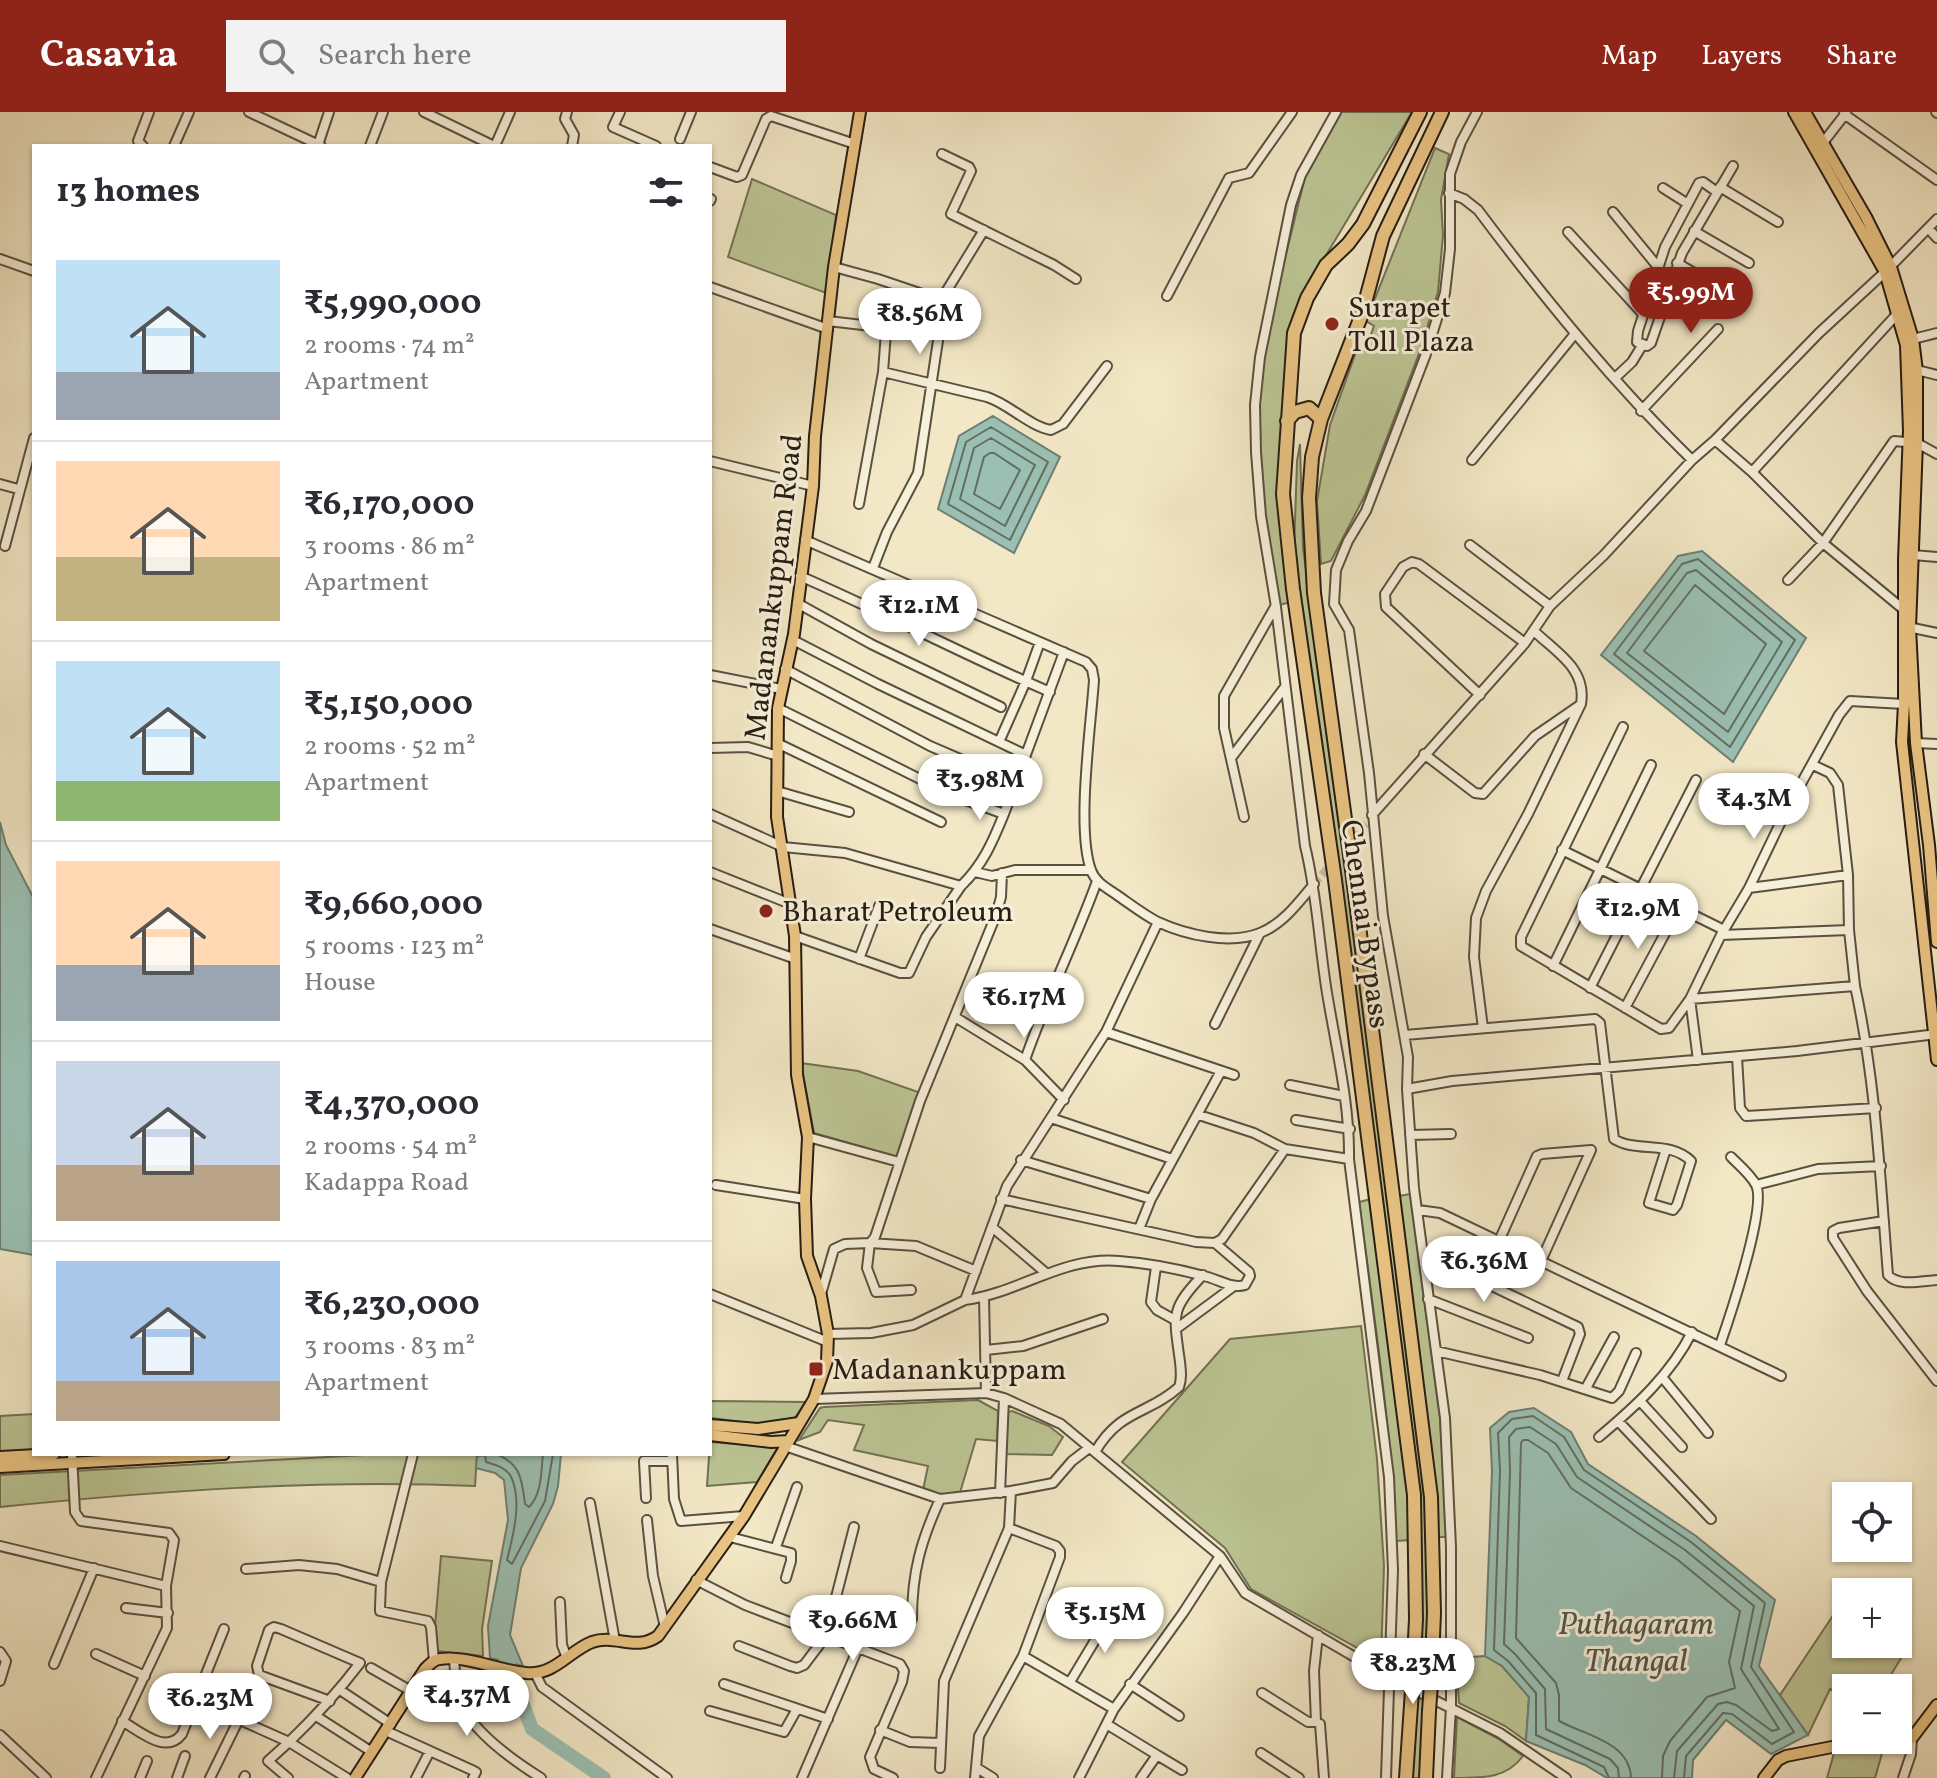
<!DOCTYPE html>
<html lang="en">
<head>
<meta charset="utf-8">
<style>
  body { margin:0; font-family:Vollkorn,serif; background:#f2f2f3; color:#2b2b33; height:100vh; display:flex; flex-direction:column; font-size:30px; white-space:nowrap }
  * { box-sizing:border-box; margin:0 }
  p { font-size:26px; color:#7c7c81 }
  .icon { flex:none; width:44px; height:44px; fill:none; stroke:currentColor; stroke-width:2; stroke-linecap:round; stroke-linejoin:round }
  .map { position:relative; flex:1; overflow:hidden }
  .details { position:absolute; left:32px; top:32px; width:680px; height:1312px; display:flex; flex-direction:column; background:#fff; border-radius:0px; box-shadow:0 2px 6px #0004 }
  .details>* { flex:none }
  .fabs { position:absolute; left:1832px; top:1370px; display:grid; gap:16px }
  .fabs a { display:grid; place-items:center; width:80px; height:80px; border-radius:0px; background:#fff; box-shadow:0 2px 6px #0004; font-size:40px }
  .price { position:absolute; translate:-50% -68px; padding:0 18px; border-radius:28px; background:#fff; color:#222; font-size:26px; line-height:52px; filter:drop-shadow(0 2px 4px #0008) }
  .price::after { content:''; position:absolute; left:50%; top:48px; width:24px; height:18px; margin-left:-12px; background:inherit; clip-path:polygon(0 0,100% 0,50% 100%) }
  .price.current { background:#8f2418; color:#fff }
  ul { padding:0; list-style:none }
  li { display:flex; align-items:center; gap:24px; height:200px; padding:0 24px }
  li+li { border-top:2px solid #e1e1e2 }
  li span { display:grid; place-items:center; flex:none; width:224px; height:160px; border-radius:0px; color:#555 }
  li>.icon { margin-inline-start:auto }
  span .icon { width:96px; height:96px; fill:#fffc; stroke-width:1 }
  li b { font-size:34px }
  h2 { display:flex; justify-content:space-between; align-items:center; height:96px; padding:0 24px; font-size:34px }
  header { display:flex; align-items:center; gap:48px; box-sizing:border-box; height:112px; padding:0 40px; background:#8f2418; color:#fff }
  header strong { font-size:38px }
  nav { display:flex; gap:44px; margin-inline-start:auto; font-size:28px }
  .search { width:560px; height:72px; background:#f2f2f3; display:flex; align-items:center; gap:20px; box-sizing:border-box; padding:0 28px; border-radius:0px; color:#7c7c81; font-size:30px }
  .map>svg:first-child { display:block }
  .green { fill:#bcc594; stroke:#727154; stroke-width:2 }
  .water { fill:#9bc0b3; stroke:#6d7f73; stroke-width:2 }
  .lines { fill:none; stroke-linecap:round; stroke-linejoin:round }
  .shore { stroke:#616e63; stroke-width:2 }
  .river { stroke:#9bc0b3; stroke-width:14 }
  .minor-tunnel { stroke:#cabfa2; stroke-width:8; stroke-dasharray:8 4; stroke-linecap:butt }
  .minor-casing { stroke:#5a5040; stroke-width:12 }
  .major-casing { stroke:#271d13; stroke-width:14 }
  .highway-casing { stroke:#271d13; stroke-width:16 }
  .minor { stroke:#f7f0da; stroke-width:8 }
  .major { stroke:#eac483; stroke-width:10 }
  .highway { stroke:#eac483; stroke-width:12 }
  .highway-bridge-casing { stroke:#271d13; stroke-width:16; stroke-linecap:butt }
  .highway-bridge { stroke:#eac483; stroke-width:12 }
  .poi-dot { fill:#8f2418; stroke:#f7f0da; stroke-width:3 }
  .labels { text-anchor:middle; stroke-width:6; stroke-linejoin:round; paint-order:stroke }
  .poi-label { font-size:30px; fill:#271d13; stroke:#f7f0da; text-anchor:start }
  .street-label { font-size:30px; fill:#271d13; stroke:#f7f0da }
  .water-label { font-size:32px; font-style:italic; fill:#50564b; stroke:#f7f0da }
</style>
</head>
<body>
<header>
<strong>Casavia</strong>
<div class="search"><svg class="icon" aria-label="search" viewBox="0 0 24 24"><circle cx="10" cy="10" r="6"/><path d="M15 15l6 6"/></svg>Search here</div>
<nav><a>Map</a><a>Layers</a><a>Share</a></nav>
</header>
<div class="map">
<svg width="1937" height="1666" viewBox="0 0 1937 1666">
  <rect width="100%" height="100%" fill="#f3e8c6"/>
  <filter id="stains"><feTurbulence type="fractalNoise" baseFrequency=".0025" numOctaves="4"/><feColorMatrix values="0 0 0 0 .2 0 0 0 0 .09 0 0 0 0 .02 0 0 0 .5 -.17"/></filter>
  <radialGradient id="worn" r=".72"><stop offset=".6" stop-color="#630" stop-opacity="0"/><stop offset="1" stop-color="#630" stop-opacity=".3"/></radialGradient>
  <path class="green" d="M1341 0H1412L1301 185 1283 303 1290 490 1280 493 1265 403 1259 343V295L1264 244 1277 179 1305 65Z
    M1435 36 1449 42 1441 88 1443 123 1438 180 1420 239 1365 383 1331 449 1321 452 1317 389 1330 313 1357 237 1365 239 1374 214 1366 209Z
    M752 67 836 103 826 181 728 145Z
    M1300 332 1303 436 1428 1385 1430 1509 1421 1666H1410L1418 1386 1294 438 1297 349Z
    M801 951 858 959 921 981 897 1045 814 1021Z
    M1410 1082 1440 1306 1447 1425H1437L1399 1084Z
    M1371 1087 1410 1384 1411 1428 1396 1429C1391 1315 1374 1203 1359 1090Z
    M1361 1214 1377 1347 1384 1454 1381 1549 1251 1477 1225 1436 1122 1350 1230 1227Z
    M978 1288 998 1299 997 1329 976 1327 959 1384 949 1386 923 1378 928 1354 854 1338 864 1313 828 1308 820 1320 799 1328 820 1296 824 1295Z
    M710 1289 806 1290C802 1294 798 1303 794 1306 776 1319 731 1307 710 1306Z
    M1012 1299 1049 1314 1063 1325 1052 1343 1005 1342 1008 1300Z
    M34 1302V1338L0 1340V1304Z
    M710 1330 778 1335 757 1370 707 1374Z
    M383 1342H477L475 1374C318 1367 157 1379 0 1395V1363Z
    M441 1444 492 1449 482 1517 483 1544 437 1539 435 1514Z
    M1846 1484V1532H1898V1523L1909 1533 1883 1576H1846V1586L1830 1577 1808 1623 1780 1583Z
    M1485 1544 1502 1554 1529 1585 1526 1629 1505 1614 1459 1591 1456 1546Z
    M1457 1605 1499 1627 1523 1644C1507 1666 1485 1666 1454 1666Z
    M1883 1638 1875 1666H1827L1834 1641Z"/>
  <path class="water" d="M993 304 1060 345 1014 441 938 397 959 324Z
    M1702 439 1806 526 1733 650 1601 543 1678 444Z
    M0 710 6 733 34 787V1143L0 1137Z
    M1534 1296 1571 1320 1588 1352 1696 1424 1775 1488 1759 1554 1808 1623 1771 1642 1726 1608 1693 1648 1692 1666H1607L1585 1653 1526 1629 1529 1585 1502 1554 1485 1544 1492 1359 1490 1316 1509 1300Z
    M498 1342H561L558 1374 553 1392 521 1456 510 1523 523 1554 490 1546 488 1514 508 1408 504 1368 495 1361 476 1356 477 1344Z"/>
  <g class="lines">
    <path class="shore" d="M991 315 1048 350 1010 428 948 392 966 330Z
      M991 326 1035 353 1005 414 960 387 974 336Z
      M990 341H994L1020 358 1000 397 974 382 984 345Z
      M1698 447 1795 528 1730 635 1614 542 1682 452Z
      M1696 458 1782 530 1728 620 1627 541 1687 461Z
      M1695 473 1766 532 1724 602 1644 539Z
      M485 1342 486 1350C496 1353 508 1356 512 1367 522 1391 513 1424 507 1448L512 1452 545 1389 553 1342
      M496 1342C521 1352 522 1368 525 1392L529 1395C542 1382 541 1360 543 1342
      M1609 1666 1604 1655 1536 1623V1581L1508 1549 1494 1538 1500 1359 1498 1321 1512 1307 1533 1304 1564 1325 1584 1358 1691 1430 1765 1491 1751 1555 1794 1620 1772 1632 1732 1602 1723 1601 1686 1644 1684 1666
      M1619 1666 1618 1656 1610 1647 1546 1617 1545 1577 1515 1542 1504 1532 1510 1360 1509 1325 1516 1317 1530 1315 1556 1332 1577 1365 1685 1438 1754 1494 1741 1557 1779 1617 1772 1619 1736 1593 1727 1590 1718 1592 1677 1639 1674 1666
      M1631 1666C1630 1630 1585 1623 1559 1609V1583L1556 1571 1516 1526 1521 1331 1523 1328H1528L1548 1341 1571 1376 1678 1448 1740 1499 1729 1550 1735 1576 1707 1585 1670 1629 1663 1644 1662 1666"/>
    <path class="river" d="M501 1533 532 1617 604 1666"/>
    <path class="minor-tunnel" d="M1314 772 1372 704"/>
    <g class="minor-casing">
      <path id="minor" d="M249 0 321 34
        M424 0 494 34
        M567 0 565 7 574 23 572 34
        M620 0 613 15 656 34
        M1336 0 1301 63 1291 93 1260 245 1255 293 1256 340 1261 404 1276 495 1305 734C1317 782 1319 832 1327 881 1336 936 1350 992 1349 1047L1389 1365 1393 1458 1386 1666
        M1936 0 1937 1
        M1844 2 1937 68
        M680 27 691 0
        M1822 32 1846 1
        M318 33 329 0
        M143 34 138 29 149 0
        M174 34 189 0
        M370 34 383 0
        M495 34 510 0
        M942 42 969 55 971 59 951 102 1054 153 1076 167
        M710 55 737 65 742 63 766 7 771 4 855 32
        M1720 75 1778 110
        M1663 76 1688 92
        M1717 80 1703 70 1699 71 1665 135 1638 219 1637 230 1647 234 1651 231 1682 141 1733 54
        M1449 81 1464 87 1478 98C1544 186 1613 271 1692 348
        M710 89 711 87
        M1613 100 1658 155
        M1929 117 1937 126
        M1694 119 1749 151
        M1568 120 1643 202
        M0 147 34 159
        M1677 151 1729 181
        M834 155 878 167 949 191
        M710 175 828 217
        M1167 184 1229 66 1249 61 1292 0
        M941 188 984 118
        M828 209 880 215 886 220 883 260 859 392
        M1913 227 1937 221
        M1913 257 1937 263
        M883 260 987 285C1009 292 1029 314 1051 318L1063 312 1107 254
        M1615 266 1632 250 1643 232
        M1641 299 1718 217
        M1715 328 1752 360 1823 431 1903 497
        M1472 348 1574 223
        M710 349 813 374
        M1752 360 1898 201
        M0 372 18 377
        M805 428 1086 550 1092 557 1094 568C1091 614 1076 717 1091 758 1095 770 1107 776 1117 783 1130 792 1144 803 1158 810 1186 823 1230 833 1260 821 1283 812 1299 790 1314 772
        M1470 433 1550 494
        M5 434 34 326
        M1913 443 1937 445
        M873 456 887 420 918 361 939 222
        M800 464C885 501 966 544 1050 580
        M1788 468 1823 431 1894 329 1917 331 1937 342
        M797 491 871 532 1001 595
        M1908 515 1937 521
        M793 528 878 572 1026 643
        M785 557 930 634 1016 671
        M710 563 781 577
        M1480 583 1386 495 1385 482 1403 455 1412 450 1419 452 1525 531
        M1623 615 1521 825V834L1661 917 1669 916 1690 887 1855 874C1876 971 1880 1064 1888 1163 1899 1175 1921 1169 1937 1168
        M999 630 1026 569 1040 530
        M777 631 941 710
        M1916 631 1937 632
        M710 636 748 635 778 644
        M1424 642 1475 681 1483 682 1535 624 1580 593
        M1231 646 1285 575
        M777 679 849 700
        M710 702 783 735 845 741 961 774C983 753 993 729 1004 702L952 683 778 596
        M1004 702 1064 540
        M1372 703 1525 531 1550 494 1604 443 1692 348 1715 328 1819 221 1885 160 1937 107
        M1244 705 1224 616V584L1275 495
        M1562 738 1724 818
        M710 760 788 791
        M975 760 992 764 1015 758H1091
        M1848 763 1849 818 1855 874
        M1749 776 1848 763 1838 673 1830 661 1813 653
        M710 817 796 847
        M1721 823 1849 818
        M795 824 900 861H909L926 825 961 774
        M859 847 879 794
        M1553 854 1651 653
        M1590 876 1696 668
        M1625 896 1678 797
        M955 905 1025 948 1064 988
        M1215 912 1260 821
        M1483 916 1474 845 1476 806 1486 779 1528 702 1581 592C1587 557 1557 541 1534 519
        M1106 920 1234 963
        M1405 923 1595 907 1600 911 1614 1027C1636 1041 1670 1028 1691 1049L1677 1093 1673 1098 1649 1091 1666 1037
        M1737 945 1740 996 1746 1004 1876 996
        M1025 948C1046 887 1075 830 1097 769
        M1698 948 1690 887 1721 823 1749 776 1787 697 1839 603 1850 589 1904 592
        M1290 973 1344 984
        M1407 977 1452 969 1797 939 1937 922
        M1199 1003 1254 1021 1285 1037 1349 1047
        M1051 1006 1172 1047
        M1296 1008 1350 1017
        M1410 1023 1451 1022
        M808 1025 899 1050
        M1021 1048 1151 1087 1221 959
        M716 1073 805 1087
        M1756 1073 1818 1057 1881 1054
        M1001 1087 1196 1130 1215 1131 1222 1127 1285 1037
        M1418 1098 1440 1101 1781 1264
        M1884 1109 1839 1116 1833 1119V1126L1867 1179 1937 1269
        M992 1115 1046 1161
        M1139 1117 1151 1087
        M1499 1129 1537 1044 1542 1042 1591 1038 1541 1149
        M1424 1151 1473 1165 1578 1215 1580 1222 1562 1269
        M1156 1155 1151 1190 1157 1198 1175 1208
        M911 1178 876 1180 867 1156 870 1131 916 1134 976 1159
        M710 1182 828 1230
        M821 1182 834 1137 845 1132 870 1131 875 1125 920 989 996 803 1001 785 1002 761
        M984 1185 986 1281
        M1428 1187 1528 1226
        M965 1188C1019 1181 1063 1144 1119 1149 1147 1151 1178 1157 1204 1164 1218 1167 1232 1177 1245 1173L1250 1164 1249 1160 1215 1131
        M1176 1217 1234 1174
        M828 1222 871 1221 913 1213 965 1188 1007 1074 1106 920 1158 810
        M1720 1233C1729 1207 1767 1095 1756 1073 1751 1063 1739 1053 1731 1045
        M986 1238 1023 1234 1103 1207
        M1436 1239 1540 1263 1612 1286 1619 1279 1636 1241
        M1662 1265 1708 1321
        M1586 1276 1614 1225
        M814 1287 986 1281 1004 1286 1061 1312 1220 1444 1245 1481 1389 1565 1500 1621 1566 1666
        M1640 1289 1682 1335
        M1618 1309 1711 1407
        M1599 1325C1636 1294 1671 1262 1692 1220
        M785 1334 940 1387 1011 1379
        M1095 1340C1120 1297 1148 1303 1179 1275 1182 1267 1181 1259 1180 1250 1174 1204 1169 1198 1203 1163
        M72 1342 75 1400 81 1409 169 1421 174 1428 166 1474 167 1516 96 1666
        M413 1342 381 1470 380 1496V1499L428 1509 431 1515 434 1549
        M672 1342 674 1387 681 1409 744 1404
        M1000 1381 1004 1286
        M646 1386 644 1349H672
        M590 1391 615 1529
        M647 1408 653 1464 665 1515
        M730 1425 791 1441V1449L786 1466
        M0 1434 166 1474
        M776 1435 797 1375
        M246 1457 299 1453 337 1457 381 1470
        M696 1468 745 1493 900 1552 904 1559 902 1570 870 1645 874 1657 893 1666
        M560 1490 562 1533 567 1546
        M126 1496 168 1501
        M912 1507C912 1460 921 1429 940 1387
        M739 1534 790 1554 797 1556 804 1553 826 1524 854 1415
        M0 1540 6 1549 0 1569
        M96 1542 145 1564
        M1023 1544 1114 1597
        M454 1548C455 1560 456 1574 459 1586 469 1618 514 1649 541 1666
        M54 1552 94 1456
        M371 1556 411 1579
        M535 1561 542 1575 667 1666
        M1070 1570 1112 1500
        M724 1572 828 1607
        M1130 1572 1179 1604
        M340 1578 391 1612
        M1262 1581 1308 1610H1316L1314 1559 1318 1523
        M330 1589 259 1563 257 1554 269 1518 274 1515 281 1517 360 1551C338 1580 315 1605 289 1630L347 1666
        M220 1599 289 1630 268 1649 288 1666
        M710 1599 784 1620 797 1597
        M316 1604 372 1640
        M122 1609C141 1620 166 1643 182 1622L224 1517
        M1320 1612 1324 1666
        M1108 1613 1157 1643 1141 1666
        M880 1618 910 1630 940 1631
        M386 1619 474 1659 476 1660 473 1666
        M0 1623 46 1666
        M1261 1641 1299 1666
        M1157 1643 1182 1658
        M940 1656 944 1569 1009 1416 1011 1379 1053 1371 1072 1349 1089 1336
        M977 1656 993 1666
        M140 1666 147 1649
        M177 1666 185 1644
        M210 1666 239 1607
        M244 1666 245 1664
        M416 1666 430 1639
        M802 1666 858 1536
        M975 1666 979 1624 1023 1544 1060 1445V1439L1056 1434 1009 1416
        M1079 1666 1114 1597 1183 1501 1220 1444
        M1447 1666 1451 1595V1435L1445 1306 1414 1076 1407 977 1408 945 1383 804 1369 661 1349 518 1334 492 1336 458 1348 429 1366 399 1426 242 1445 181 1450 137V62L1461 30 1477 0
        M1903 1666 1911 1642 1912 1626"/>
    </g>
    <g class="major-casing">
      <path id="major" d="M1794 0 1885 160 1906 233 1909 319 1904 448V592L1902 630 1937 948
        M1805 0 1866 105 1891 155 1913 227 1917 259V331L1910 516 1916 631 1929 733 1937 830
        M710 1313 758 1317 799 1311
        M710 1323 771 1330 788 1329
        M0 1345 54 1342
        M0 1355 224 1342
        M355 1666 425 1557C429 1553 434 1547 440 1547 466 1543 500 1559 526 1561 554 1564 569 1539 592 1530 616 1522 636 1540 658 1524L744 1404 814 1287 827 1249 828 1222 821 1184 807 1144 805 1087 808 1025 797 963 795 824 777 705 778 596 794 522 813 374 815 324 834 155 860 0
        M1764 1666 1778 1648 1786 1644 1832 1635 1891 1632 1912 1626 1937 1593"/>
    </g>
    <g class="highway-casing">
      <path id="highway" d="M1287 309 1295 300 1309 296 1321 307
        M1413 1566 1416 1507 1414 1383 1335 768 1293 477 1283 382 1294 221 1307 186 1326 153 1348 132 1363 112 1420 0
        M1431 1572 1434 1501 1431 1385 1352 758 1314 481 1309 386 1312 345 1321 307 1362 202 1383 124 1442 0
        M1406 1666 1411 1593
        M1426 1666 1429 1599"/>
    </g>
    <use href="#minor" class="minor"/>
    <use href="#major" class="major"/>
    <use href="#highway" class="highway"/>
    <g class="highway-bridge-casing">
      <path id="highway-bridge" d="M1411 1593 1413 1566
        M1429 1599 1431 1572"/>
    </g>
    <use href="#highway-bridge" class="highway-bridge"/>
  </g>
  <g class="poi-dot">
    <circle cx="1332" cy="212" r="8"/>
    <circle cx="766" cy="799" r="8"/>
    <rect x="808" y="1249" width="16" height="16" rx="4"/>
  </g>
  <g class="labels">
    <g class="poi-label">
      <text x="1348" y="205">Surapet<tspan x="1348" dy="34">Toll Plaza</tspan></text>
      <text x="782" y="809">Bharat Petroleum</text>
      <text x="832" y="1267">Madanankuppam</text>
    </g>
    <g class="street-label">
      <text transform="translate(773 475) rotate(-83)" y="10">Madanankuppam Road</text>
      <text transform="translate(1366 812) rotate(82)" y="10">Chennai Bypass</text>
    </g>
    <g class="water-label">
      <text x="1636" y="1522">Puthagaram<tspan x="1636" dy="37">Thangal</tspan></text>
    </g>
  </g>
  <rect width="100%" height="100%" filter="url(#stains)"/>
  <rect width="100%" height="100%" fill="url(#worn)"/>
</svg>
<div class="fabs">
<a><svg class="icon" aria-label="locate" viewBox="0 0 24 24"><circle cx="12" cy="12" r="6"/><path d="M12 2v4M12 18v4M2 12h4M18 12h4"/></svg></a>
<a>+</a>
<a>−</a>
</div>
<b class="price current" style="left:1691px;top:223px">₹5.99M</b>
<b class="price" style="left:920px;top:244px">₹8.56M</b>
<b class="price" style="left:919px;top:536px">₹12.1M</b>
<b class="price" style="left:980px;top:710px">₹3.98M</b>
<b class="price" style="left:1754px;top:729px">₹4.3M</b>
<b class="price" style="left:1638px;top:839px">₹12.9M</b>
<b class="price" style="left:1024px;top:928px">₹6.17M</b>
<b class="price" style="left:1484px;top:1192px">₹6.36M</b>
<b class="price" style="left:1105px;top:1543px">₹5.15M</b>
<b class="price" style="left:853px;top:1551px">₹9.66M</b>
<b class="price" style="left:1413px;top:1594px">₹8.23M</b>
<b class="price" style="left:467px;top:1626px">₹4.37M</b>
<b class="price" style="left:210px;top:1629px">₹6.23M</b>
<section class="details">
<h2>13 homes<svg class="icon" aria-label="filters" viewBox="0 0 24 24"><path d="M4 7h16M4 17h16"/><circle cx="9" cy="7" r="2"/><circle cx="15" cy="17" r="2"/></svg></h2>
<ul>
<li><span style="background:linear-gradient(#bfe0f5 70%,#9aa5b1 0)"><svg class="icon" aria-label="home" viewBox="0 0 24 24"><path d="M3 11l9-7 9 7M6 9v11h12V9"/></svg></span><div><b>₹5,990,000</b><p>2 rooms · 74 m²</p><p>Apartment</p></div></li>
<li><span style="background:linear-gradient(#ffd9b3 60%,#c2b280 0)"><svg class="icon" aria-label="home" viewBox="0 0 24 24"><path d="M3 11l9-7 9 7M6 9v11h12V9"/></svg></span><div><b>₹6,170,000</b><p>3 rooms · 86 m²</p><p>Apartment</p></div></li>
<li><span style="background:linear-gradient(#bfe0f5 75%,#8fb573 0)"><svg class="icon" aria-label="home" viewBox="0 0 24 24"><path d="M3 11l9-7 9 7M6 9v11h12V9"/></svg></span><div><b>₹5,150,000</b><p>2 rooms · 52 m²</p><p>Apartment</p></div></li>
<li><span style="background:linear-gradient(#ffd9b3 65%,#9aa5b1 0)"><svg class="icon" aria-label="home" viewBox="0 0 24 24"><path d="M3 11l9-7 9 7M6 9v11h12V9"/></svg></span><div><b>₹9,660,000</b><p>5 rooms · 123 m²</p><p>House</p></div></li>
<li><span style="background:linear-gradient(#c9d6e8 65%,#b9a48a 0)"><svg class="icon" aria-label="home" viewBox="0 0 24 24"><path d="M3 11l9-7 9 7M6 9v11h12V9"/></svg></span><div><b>₹4,370,000</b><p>2 rooms · 54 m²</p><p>Kadappa Road</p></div></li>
<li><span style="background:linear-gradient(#a9c7e8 75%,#b9a48a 0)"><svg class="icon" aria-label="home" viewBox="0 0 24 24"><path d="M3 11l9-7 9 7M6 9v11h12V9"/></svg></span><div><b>₹6,230,000</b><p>3 rooms · 83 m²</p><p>Apartment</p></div></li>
</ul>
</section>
</div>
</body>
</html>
